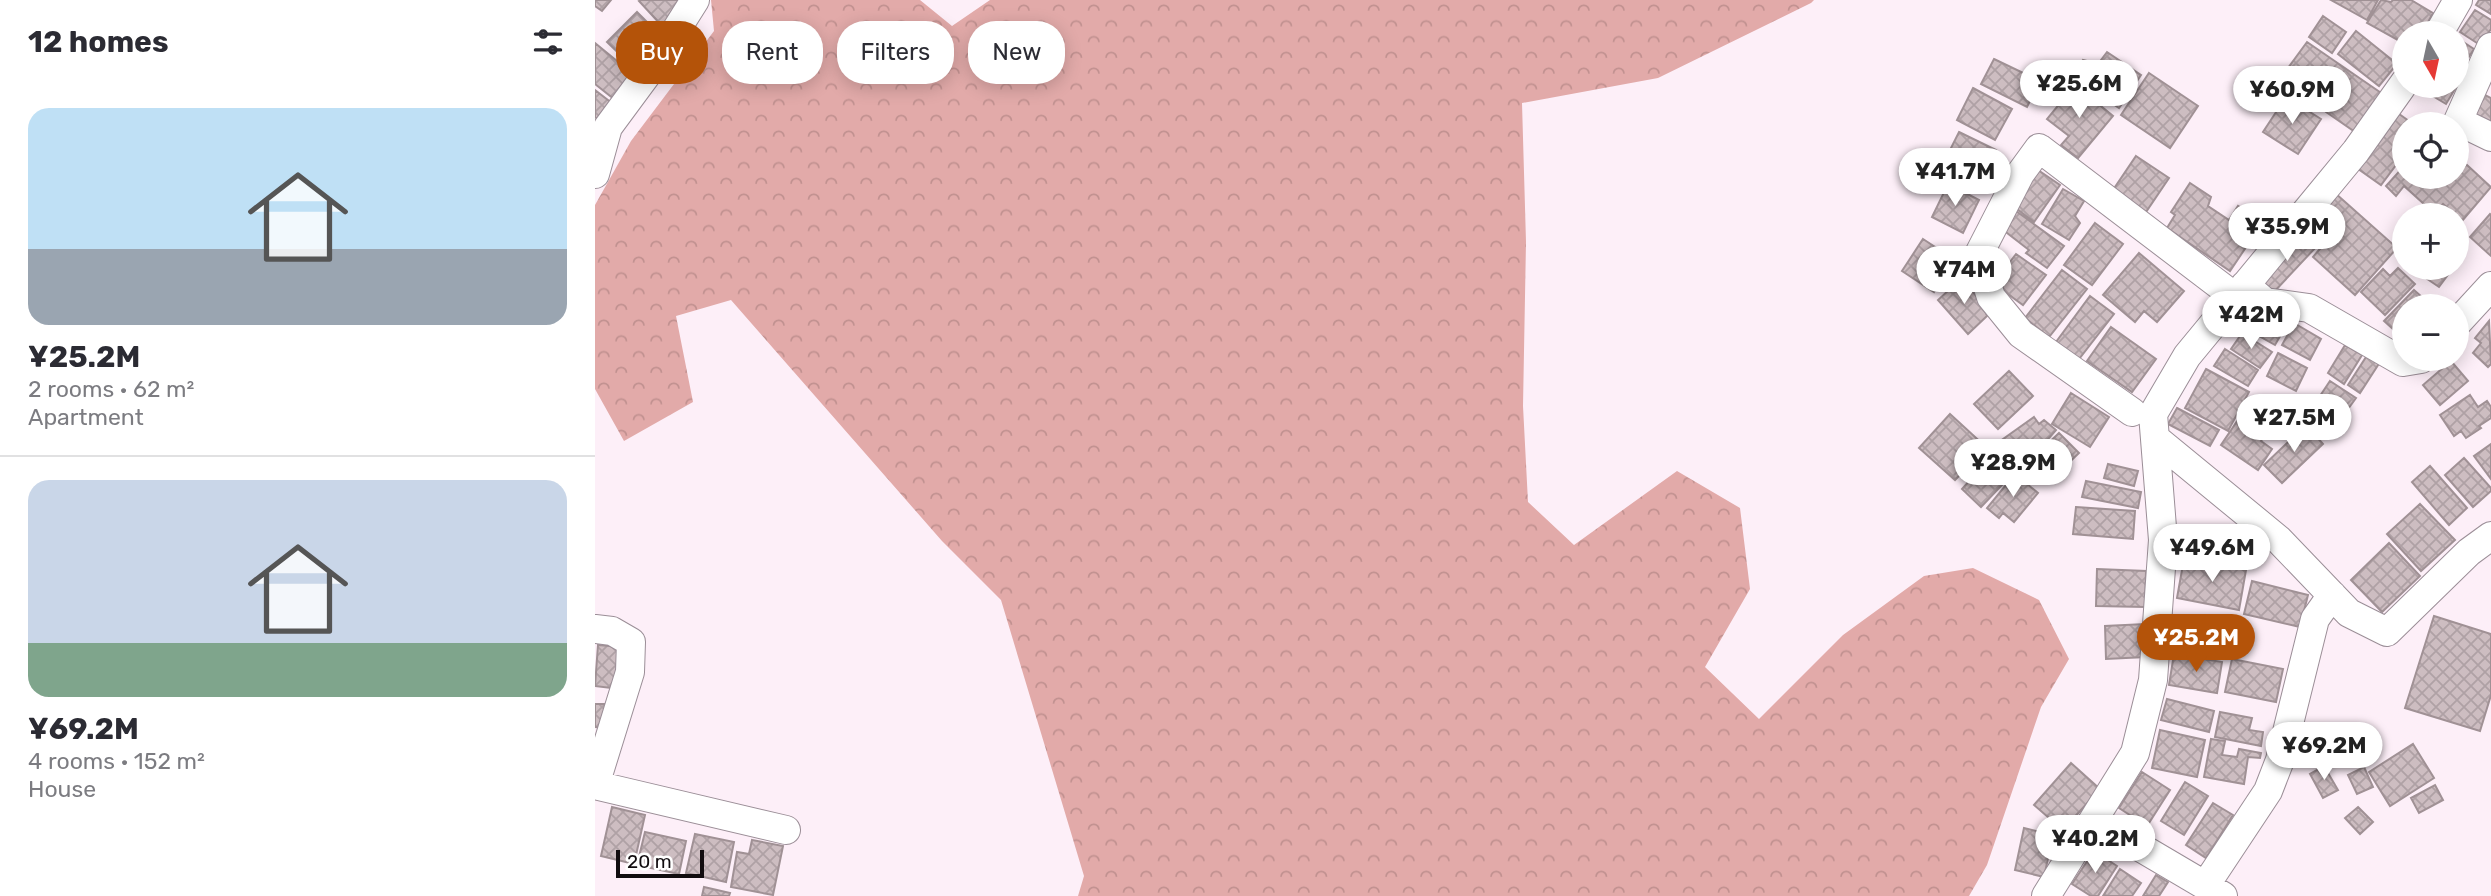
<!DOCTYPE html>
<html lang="en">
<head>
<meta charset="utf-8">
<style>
  body { margin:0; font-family:Rubik,sans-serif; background:#f7f7f7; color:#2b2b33; height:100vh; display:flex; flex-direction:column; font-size:26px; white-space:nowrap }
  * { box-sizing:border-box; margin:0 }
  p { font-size:23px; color:#7c7c81 }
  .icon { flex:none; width:38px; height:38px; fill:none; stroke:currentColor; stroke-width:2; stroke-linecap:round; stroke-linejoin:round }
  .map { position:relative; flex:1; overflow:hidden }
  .panel { display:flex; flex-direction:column; background:#fff; width:595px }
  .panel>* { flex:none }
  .banner { position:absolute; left:21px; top:21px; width:665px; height:63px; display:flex; gap:14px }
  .needle { width:46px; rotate:171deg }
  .tools { position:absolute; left:1797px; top:21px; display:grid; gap:14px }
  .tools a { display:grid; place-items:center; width:77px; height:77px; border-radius:50%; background:#fff; box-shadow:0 4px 18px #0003; font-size:35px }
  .scale { position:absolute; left:21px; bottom:18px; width:88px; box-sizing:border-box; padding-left:7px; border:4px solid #110c0f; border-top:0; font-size:19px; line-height:24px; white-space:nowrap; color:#110c0f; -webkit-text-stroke:5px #fff; paint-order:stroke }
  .price { position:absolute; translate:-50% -60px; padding:0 16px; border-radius:24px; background:#fff; color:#222; font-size:23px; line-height:46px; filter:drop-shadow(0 2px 4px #0008) }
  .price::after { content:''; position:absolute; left:50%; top:42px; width:21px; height:16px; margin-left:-10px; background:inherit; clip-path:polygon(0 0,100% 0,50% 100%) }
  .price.selected { background:#b45309; color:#fff }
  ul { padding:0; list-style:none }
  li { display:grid; align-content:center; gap:14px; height:371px; padding:0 28px }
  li+li { border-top:2px solid #e1e1e2 }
  li span { display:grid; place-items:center; height:217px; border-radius:21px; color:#555 }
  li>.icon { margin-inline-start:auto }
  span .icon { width:126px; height:126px; fill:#fffc; stroke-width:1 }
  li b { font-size:30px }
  h2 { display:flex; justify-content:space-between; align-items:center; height:84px; padding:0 28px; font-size:30px }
  .tag { padding:0 24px; border-radius:28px; background:#fff; box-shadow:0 4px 18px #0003; font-size:24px; line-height:63px }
  .tag.selected { background:#b45309; color:#fff }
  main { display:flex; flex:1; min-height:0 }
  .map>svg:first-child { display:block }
  .forest { fill:url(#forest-crowns) }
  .building { fill:url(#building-cross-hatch); stroke:#a09195; stroke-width:2 }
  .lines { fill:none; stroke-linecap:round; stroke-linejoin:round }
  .street-casing { stroke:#9b8e97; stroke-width:30 }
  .street { stroke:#fff; stroke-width:28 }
</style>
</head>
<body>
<main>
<section class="panel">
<h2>12 homes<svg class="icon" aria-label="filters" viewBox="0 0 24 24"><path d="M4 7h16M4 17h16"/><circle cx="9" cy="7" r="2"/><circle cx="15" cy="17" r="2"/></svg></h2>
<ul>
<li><span style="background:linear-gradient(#bfe0f5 65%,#9aa5b1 0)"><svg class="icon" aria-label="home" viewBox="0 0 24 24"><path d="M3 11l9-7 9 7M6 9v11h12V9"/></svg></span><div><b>¥25.2M</b><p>2 rooms · 62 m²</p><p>Apartment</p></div></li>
<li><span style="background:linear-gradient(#c9d6e8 75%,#7fa58c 0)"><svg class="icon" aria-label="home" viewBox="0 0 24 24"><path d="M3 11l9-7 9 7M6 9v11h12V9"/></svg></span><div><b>¥69.2M</b><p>4 rooms · 152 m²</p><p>House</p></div></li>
</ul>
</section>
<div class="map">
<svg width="1896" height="896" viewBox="0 0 1896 896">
  <defs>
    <pattern id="forest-crowns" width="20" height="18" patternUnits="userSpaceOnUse" patternTransform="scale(1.75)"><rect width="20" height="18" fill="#e2aaa9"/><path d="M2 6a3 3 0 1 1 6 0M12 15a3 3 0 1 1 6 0" fill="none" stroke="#c19190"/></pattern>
    <pattern id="building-cross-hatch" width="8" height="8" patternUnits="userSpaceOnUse" patternTransform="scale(1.75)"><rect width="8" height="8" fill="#cdbdc1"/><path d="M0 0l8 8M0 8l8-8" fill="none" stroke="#afa1a5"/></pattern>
  </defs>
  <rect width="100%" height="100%" fill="#fdeff8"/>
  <path class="forest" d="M116 0H325L357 26 395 0H1219L1216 3 1063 78 927 103 931 242 928 406 933 502 979 545 1082 471 1145 508 1155 589 1110 667 1164 719 1248 635 1329 576 1378 568 1444 600 1474 659 1446 707 1392 865 1374 896H483L489 876 406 600 347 541 136 300 81 316 98 402 29 441 0 389V205L36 141 119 31Z"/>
  <path class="building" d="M0 0H16L7 11 0 6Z
    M46 0H85L68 27 44 1Z
    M1736 0H1783L1772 20Z
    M1786 0 1796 2 1798 0H1816L1838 13 1827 33H1810V44L1772 23Z
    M1884 0H1896V14L1881 5Z
    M1880 10 1896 20V29L1885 45 1865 32Z
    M42 12 66 36 37 66 12 42Z
    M1728 16 1751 32 1737 53 1714 37Z
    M1761 31 1802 64 1784 86 1743 54Z
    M1862 38 1879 49 1864 72 1862 71Z
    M1712 42 1792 97 1766 136 1731 112 1733 108 1723 101 1719 103 1685 79Z
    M0 43 39 75 19 99 0 84Z
    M1512 52 1546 75 1524 108 1478 76 1488 60 1503 64Z
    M1399 59 1445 81 1432 107 1386 84Z
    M1554 73 1603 106 1575 148 1526 115Z
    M1862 76 1866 79 1851 104 1821 86H1862Z
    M1480 85 1518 116 1483 158 1466 145 1474 136 1452 119Z
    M1378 88 1417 109 1400 140 1362 120Z
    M0 90 18 104 5 121 0 117Z
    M1884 92 1896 98V124L1874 113Z
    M1691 97 1726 119 1703 154 1668 132Z
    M1800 111 1818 124H1810V153L1786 185 1759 166Z
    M1364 132 1401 150 1384 182 1348 164Z
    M1541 156 1574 178 1551 212 1518 190Z
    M1810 165V177H1862V171L1872 165 1896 187 1867 221 1848 204 1839 213 1809 186 1801 196 1791 186Z
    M1443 170 1465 185 1439 222 1418 206Z
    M1595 183 1616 197 1613 206 1634 220 1643 206 1668 222 1635 271 1572 228 1580 215 1576 212Z
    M1353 184 1384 200 1368 233 1337 217Z
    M1468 189 1489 201 1480 216 1485 223 1474 240 1447 224Z
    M1740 193 1802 248 1760 295 1718 257 1729 244 1710 227Z
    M1421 211 1469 246 1452 268 1431 253 1434 250 1407 229Z
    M1895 214 1896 215V256L1875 237Z
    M1500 223 1528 244 1497 285 1469 265Z
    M1707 232 1722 246 1677 294 1662 280Z
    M1328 239 1360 260 1339 292 1307 271Z
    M1544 253 1589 291 1562 322 1549 311 1540 322 1508 295Z
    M1421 254 1451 275 1428 305 1406 289 1413 279 1406 274Z
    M1803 268 1820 284 1790 315 1766 292 1788 269 1795 276Z
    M1816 268H1858L1844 287Z
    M1467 270 1492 289 1454 337 1430 318Z
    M1366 279 1386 301 1392 316 1373 334 1343 300Z
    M1819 290 1837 306H1810V340L1789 321Z
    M1495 296 1519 314 1484 359 1461 342Z
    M1649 308 1688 331 1680 345 1641 323Z
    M1894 321 1896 364 1893 367 1878 353 1886 343 1880 338Z
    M1699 323 1726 339 1715 360 1687 345Z
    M1516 327 1561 359 1537 392 1492 361Z
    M1647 333 1677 352 1665 368 1636 349Z
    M1750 345 1767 355 1749 384 1733 373Z
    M1630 349 1663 370 1653 386 1619 366Z
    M1683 353 1712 368 1701 391 1672 376Z
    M1773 354 1785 362 1765 393 1753 385Z
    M1856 361 1873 381 1845 405 1828 385Z
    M1611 369 1654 392 1633 431 1590 408Z
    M1414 371 1438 396 1403 429 1379 404Z
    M1735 381 1761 398 1748 416 1723 399Z
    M1476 393 1514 417 1495 447 1457 424Z
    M1875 395 1883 407 1892 401 1896 407V418L1884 426 1886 428 1871 438 1866 431 1859 436 1845 415Z
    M1582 408 1624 430 1615 446 1573 424Z
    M1651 408 1677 425 1666 441 1677 449 1663 470 1626 445Z
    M1355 414 1391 447 1360 480 1324 448Z
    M1439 417 1444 424 1449 420 1461 430 1447 446 1441 441 1428 456 1408 439Z
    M1711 425 1728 444 1687 483 1669 465Z
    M1464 433 1484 453 1464 472 1455 463 1446 472 1435 461Z
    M1896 444V479L1879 456Z
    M1397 456 1412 470 1403 480 1407 485 1386 507 1367 489Z
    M1869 458 1896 488V491L1878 507 1850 475Z
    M1513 464 1543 471 1539 486 1509 478Z
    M1835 466 1872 508 1854 525 1817 482Z
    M1420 474 1443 493 1419 522 1408 513 1404 518 1392 508Z
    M1491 481 1546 492 1543 508 1487 497Z
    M1825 504 1860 540 1826 571 1792 534Z
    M1481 507 1540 511 1538 539 1478 534Z
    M1794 543 1825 576 1787 612 1756 580Z
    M1589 559 1651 570 1644 610 1582 598Z
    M1502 569 1551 571 1550 607 1501 606Z
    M1657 581 1713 595 1705 627 1649 614Z
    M1587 616 1640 628 1634 655 1580 643Z
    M1839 616 1896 634V695L1885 731 1810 708Z
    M1550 624 1551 657 1511 659 1510 626Z
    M3 645 27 647 24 689 0 686Z
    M1579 654 1627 662 1622 693 1574 685Z
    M1637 659 1688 669 1681 702 1630 692Z
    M1572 699 1619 711 1614 732 1566 720Z
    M0 704H10L8 728 0 727Z
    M1625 712 1657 718 1654 730 1668 732 1666 746 1620 737Z
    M1565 730 1610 740 1602 777 1557 768Z
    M1616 739 1630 741 1627 755 1642 757 1644 749 1666 753 1665 758 1653 757 1649 784 1609 777Z
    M1818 744 1839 778 1795 806 1774 772Z
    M1476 763 1505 789 1468 830 1439 805Z
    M1729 766 1743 790 1728 798 1715 774Z
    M1769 767 1778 787 1762 794 1753 775Z
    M1547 772 1575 790 1552 826 1524 808Z
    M1590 782 1613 796 1589 835 1566 821Z
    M1840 785 1848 800 1824 813 1816 798Z
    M1618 803 1638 815 1611 858 1591 845Z
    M17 807 50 815 39 864 6 856Z
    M1763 807 1778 822 1765 834 1750 818Z
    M1429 828 1458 835 1449 877 1420 870Z
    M50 832 91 841 84 874 42 865Z
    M100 834 139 842 131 882 91 873Z
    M157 840 188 846 178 895 136 887 142 852 154 854Z
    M1499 851 1522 866 1503 896H1496L1477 884Z
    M1525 869 1546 883 1537 896H1508Z
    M1561 875 1573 882 1564 896H1548Z
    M109 887 135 893 134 896H107Z"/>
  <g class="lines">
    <g class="street-casing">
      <path id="street" d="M1844 33 1863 0
        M1896 47 1863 121 1896 137
        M0 174 13 127 61 62 100 0
        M1650 285 1670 302 1714 308 1808 362 1826 359
        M1862 323 1896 286
        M1537 412 1426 334 1396 297 1383 256 1425 174 1444 148 1640 297
        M1560 438 1683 539 1754 613 1792 632 1874 552 1896 536
        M0 629 17 631 36 642 35 672 0 785
        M0 785 191 830
        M1499 820 1628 896
        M1610 886 1673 791 1685 760 1720 619 1737 595
        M1451 896 1540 753 1558 680 1568 540 1558 414 1592 356 1761 151 1810 82"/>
    </g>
    <use href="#street" class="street"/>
  </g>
</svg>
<div class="tools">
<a><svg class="needle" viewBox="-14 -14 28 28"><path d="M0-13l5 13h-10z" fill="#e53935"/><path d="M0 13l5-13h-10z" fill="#7c7c81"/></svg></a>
<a><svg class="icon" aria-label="locate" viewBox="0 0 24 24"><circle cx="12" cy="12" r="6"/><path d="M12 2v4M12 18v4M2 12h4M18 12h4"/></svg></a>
<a>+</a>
<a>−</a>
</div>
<div class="scale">20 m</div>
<b class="price" style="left:1484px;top:120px">¥25.6M</b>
<b class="price" style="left:1697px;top:126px">¥60.9M</b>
<b class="price" style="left:1360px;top:208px">¥41.7M</b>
<b class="price" style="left:1692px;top:263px">¥35.9M</b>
<b class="price" style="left:1369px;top:306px">¥74M</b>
<b class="price" style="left:1656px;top:351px">¥42M</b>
<b class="price" style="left:1699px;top:454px">¥27.5M</b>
<b class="price" style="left:1418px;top:499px">¥28.9M</b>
<b class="price" style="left:1617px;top:584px">¥49.6M</b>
<b class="price selected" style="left:1601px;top:674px">¥25.2M</b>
<b class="price" style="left:1729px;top:782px">¥69.2M</b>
<b class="price" style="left:1500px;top:875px">¥40.2M</b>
<div class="banner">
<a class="tag selected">Buy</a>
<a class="tag">Rent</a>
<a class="tag">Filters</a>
<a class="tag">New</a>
</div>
</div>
</main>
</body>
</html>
